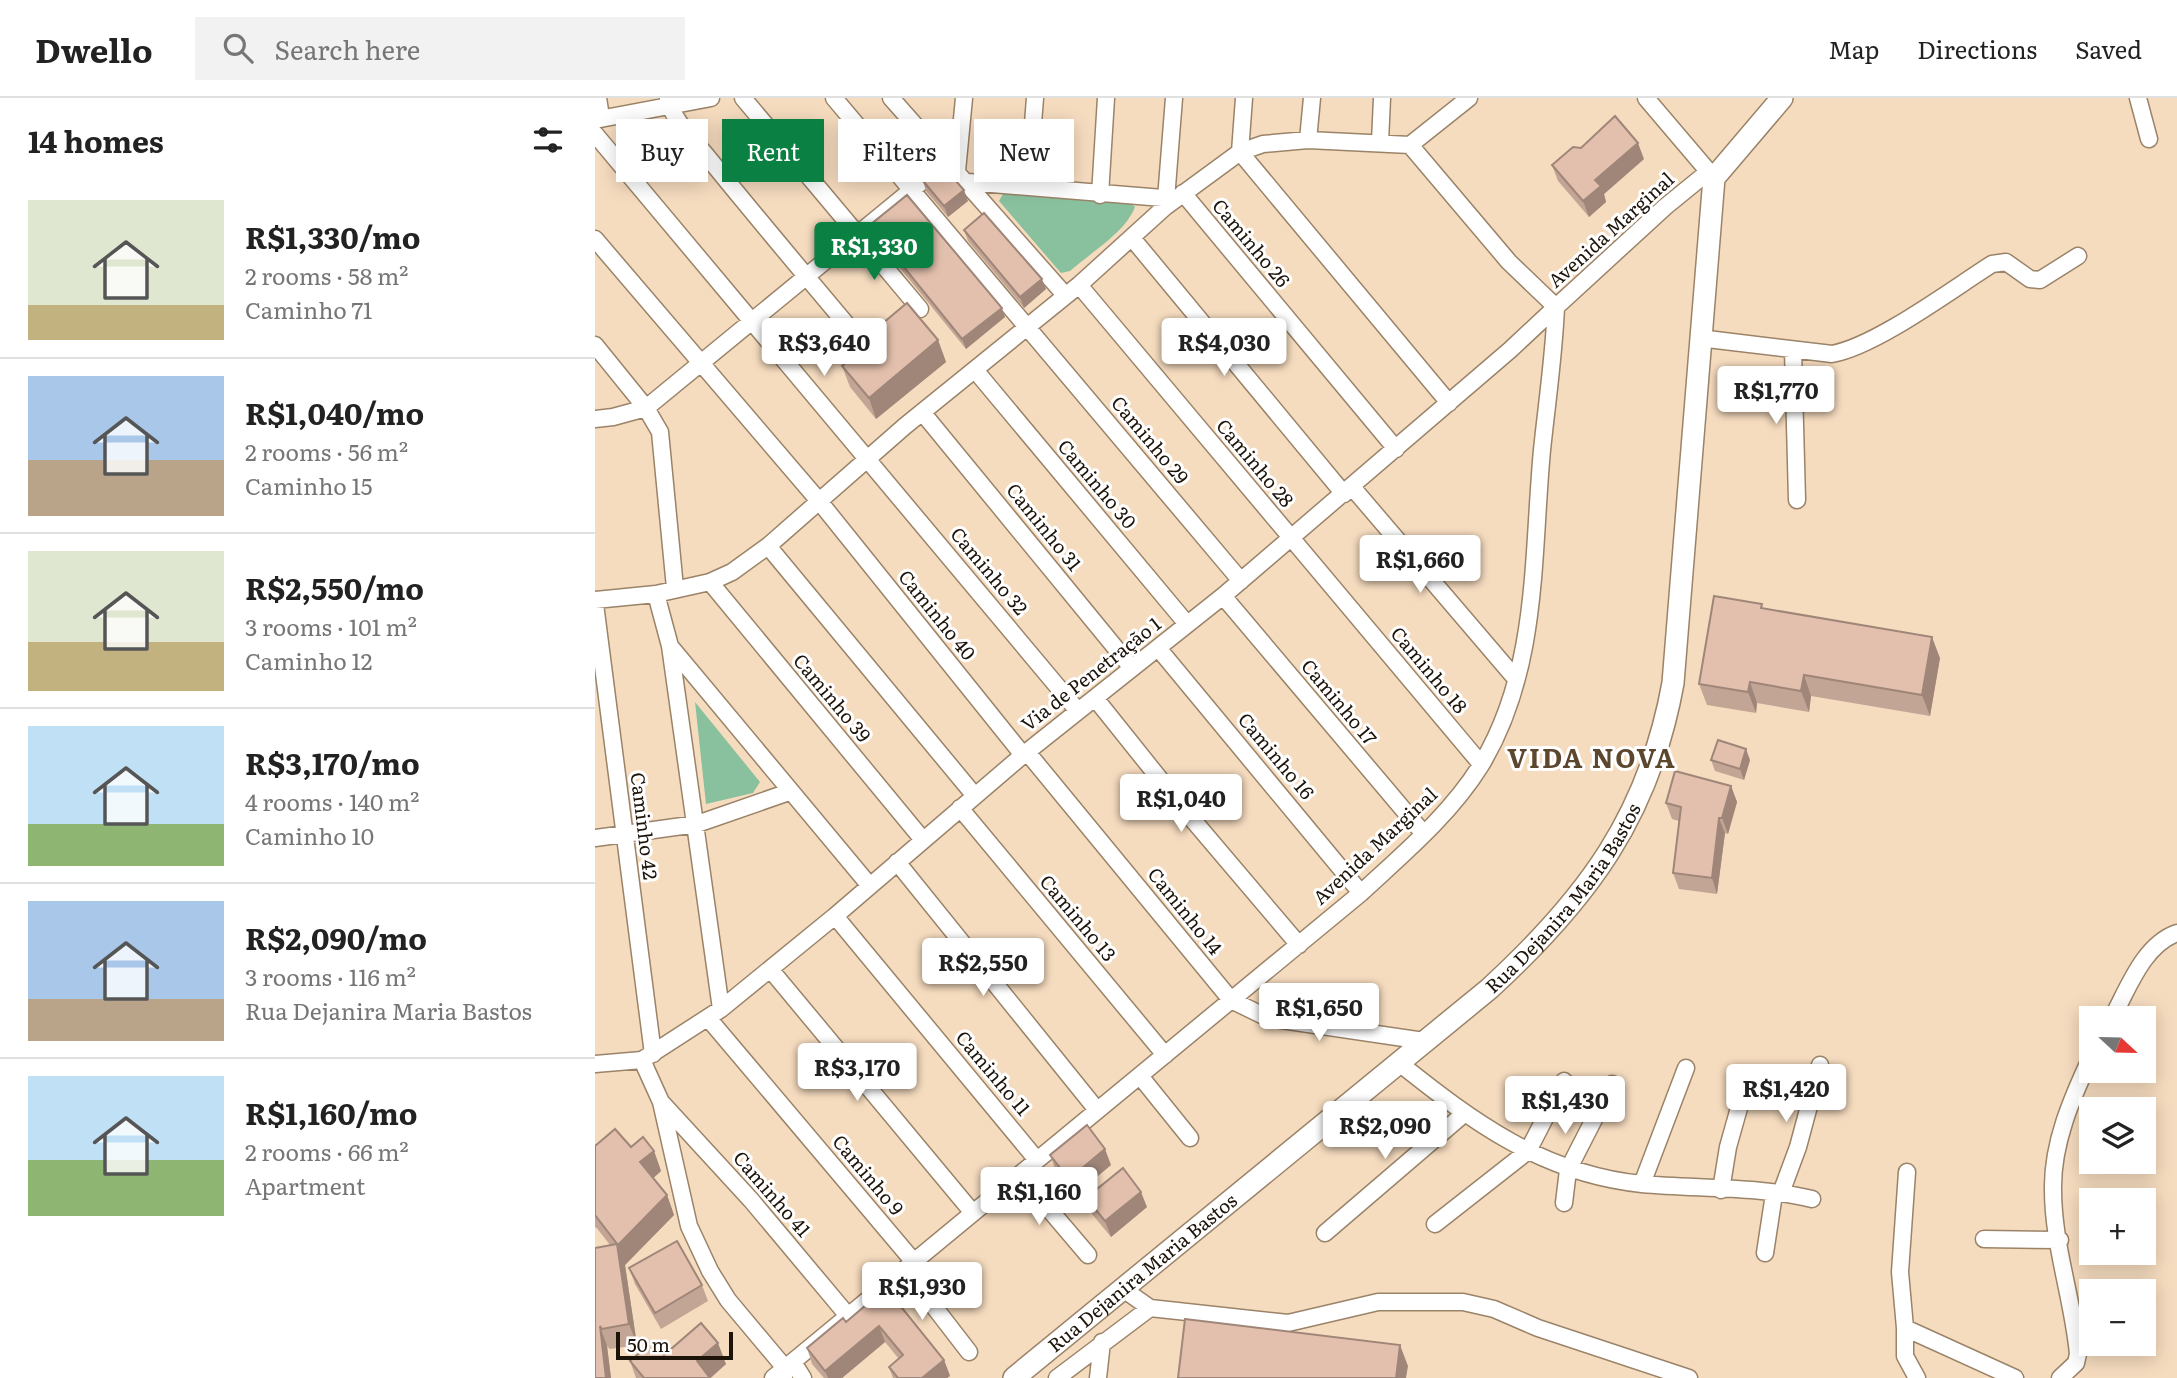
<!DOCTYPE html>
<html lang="en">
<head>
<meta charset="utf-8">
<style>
  body { margin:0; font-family:Literata,serif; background:#f2f2f2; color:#222; height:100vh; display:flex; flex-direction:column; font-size:26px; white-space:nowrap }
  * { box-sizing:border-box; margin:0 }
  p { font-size:23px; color:#767676 }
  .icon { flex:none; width:38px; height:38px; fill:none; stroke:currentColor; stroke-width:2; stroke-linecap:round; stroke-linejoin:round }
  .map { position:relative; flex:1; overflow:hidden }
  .sheet { display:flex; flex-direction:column; background:#fff; width:595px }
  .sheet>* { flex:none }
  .top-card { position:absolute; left:21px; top:21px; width:665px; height:63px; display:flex; gap:14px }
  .needle { width:46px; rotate:112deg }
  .tools { position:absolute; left:1484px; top:908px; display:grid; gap:14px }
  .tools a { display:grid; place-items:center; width:77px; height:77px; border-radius:0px; background:#fff; box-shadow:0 4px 18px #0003; font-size:35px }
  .scale { position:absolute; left:21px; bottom:18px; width:117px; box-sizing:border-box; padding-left:7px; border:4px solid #1c1309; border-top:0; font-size:19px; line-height:24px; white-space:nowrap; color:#1c1309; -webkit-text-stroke:5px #fff; paint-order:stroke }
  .price { position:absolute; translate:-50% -60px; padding:0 16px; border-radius:7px; background:#fff; color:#222; font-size:23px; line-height:46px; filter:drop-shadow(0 2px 4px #0008) }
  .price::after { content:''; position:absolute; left:50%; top:42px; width:21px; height:16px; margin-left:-10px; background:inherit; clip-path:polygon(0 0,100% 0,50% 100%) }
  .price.selected { background:#0b8043; color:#fff }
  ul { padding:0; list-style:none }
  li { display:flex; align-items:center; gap:21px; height:175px; padding:0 28px }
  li+li { border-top:2px solid #e0e0e0 }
  li span { display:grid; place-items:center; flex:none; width:196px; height:140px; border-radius:0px; color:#555 }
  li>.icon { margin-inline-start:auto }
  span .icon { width:84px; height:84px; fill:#fffc; stroke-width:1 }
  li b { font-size:30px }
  h2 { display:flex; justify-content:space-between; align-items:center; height:84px; padding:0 28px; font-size:30px }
  .tag { padding:0 24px; border-radius:0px; background:#fff; box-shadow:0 4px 18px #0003; font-size:24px; line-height:63px }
  .tag.selected { background:#0b8043; color:#fff }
  header { display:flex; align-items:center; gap:42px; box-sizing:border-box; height:98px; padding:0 35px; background:#fff; border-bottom:2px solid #e0e0e0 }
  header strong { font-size:33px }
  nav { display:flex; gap:38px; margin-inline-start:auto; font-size:24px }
  .search { width:490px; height:63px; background:#f2f2f2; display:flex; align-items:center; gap:18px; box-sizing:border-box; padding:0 24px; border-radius:0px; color:#767676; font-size:26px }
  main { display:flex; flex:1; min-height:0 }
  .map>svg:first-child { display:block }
  .green { fill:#89c09d }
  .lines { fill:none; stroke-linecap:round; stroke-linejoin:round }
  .street-casing { stroke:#9a8368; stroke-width:19 }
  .secondary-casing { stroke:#9a8368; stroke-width:24 }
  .street { stroke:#fff; stroke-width:16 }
  .secondary { stroke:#fff; stroke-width:21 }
  .wall { fill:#c3a595 }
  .shaded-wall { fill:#9f8679 }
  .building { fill:#e3c0ad; stroke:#9f8679; stroke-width:2 }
  .labels { text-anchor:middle; stroke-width:6; stroke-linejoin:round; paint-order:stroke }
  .street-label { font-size:19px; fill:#1c1309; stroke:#fff }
  .district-label { font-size:26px; font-weight:bold; letter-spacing:2px; fill:#5c472e; stroke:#fff }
</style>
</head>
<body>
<header>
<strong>Dwello</strong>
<div class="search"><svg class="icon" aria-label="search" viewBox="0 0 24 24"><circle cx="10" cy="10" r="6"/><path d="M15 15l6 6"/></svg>Search here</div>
<nav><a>Map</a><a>Directions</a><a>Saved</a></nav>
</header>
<main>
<section class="sheet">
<h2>14 homes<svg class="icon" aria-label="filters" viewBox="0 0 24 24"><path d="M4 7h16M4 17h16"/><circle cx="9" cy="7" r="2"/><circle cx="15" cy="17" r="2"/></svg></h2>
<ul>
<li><span style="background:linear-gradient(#dfe7d0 75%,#c2b280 0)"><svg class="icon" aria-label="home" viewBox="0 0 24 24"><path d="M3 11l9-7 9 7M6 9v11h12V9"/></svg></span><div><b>R$1,330/mo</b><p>2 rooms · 58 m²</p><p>Caminho 71</p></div></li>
<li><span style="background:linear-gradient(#a9c7e8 60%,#b9a48a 0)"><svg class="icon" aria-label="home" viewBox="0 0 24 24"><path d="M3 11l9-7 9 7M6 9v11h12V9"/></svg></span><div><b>R$1,040/mo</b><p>2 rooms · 56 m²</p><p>Caminho 15</p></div></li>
<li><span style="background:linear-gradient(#dfe7d0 65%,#c2b280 0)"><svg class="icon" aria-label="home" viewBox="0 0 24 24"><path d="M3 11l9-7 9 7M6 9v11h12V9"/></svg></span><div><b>R$2,550/mo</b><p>3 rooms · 101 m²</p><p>Caminho 12</p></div></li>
<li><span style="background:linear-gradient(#bfe0f5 70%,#8fb573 0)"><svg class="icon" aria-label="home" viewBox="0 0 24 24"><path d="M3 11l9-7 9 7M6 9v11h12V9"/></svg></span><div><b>R$3,170/mo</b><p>4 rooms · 140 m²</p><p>Caminho 10</p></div></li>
<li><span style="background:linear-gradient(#a9c7e8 70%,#b9a48a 0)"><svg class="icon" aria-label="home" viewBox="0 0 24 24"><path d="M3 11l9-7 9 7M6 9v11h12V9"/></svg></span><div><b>R$2,090/mo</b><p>3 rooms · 116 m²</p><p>Rua Dejanira Maria Bastos</p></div></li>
<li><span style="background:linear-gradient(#bfe0f5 60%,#8fb573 0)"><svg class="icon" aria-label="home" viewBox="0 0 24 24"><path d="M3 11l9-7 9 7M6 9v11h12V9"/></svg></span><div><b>R$1,160/mo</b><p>2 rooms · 66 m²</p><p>Apartment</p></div></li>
</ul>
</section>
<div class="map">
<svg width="1582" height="1280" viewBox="0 0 1582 1280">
  <rect width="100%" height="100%" fill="#f6dcbf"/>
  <path class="green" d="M408 96 535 104 540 109C530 135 495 155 475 173L466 175 404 103Z
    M100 604 165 684 158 695 111 706Z"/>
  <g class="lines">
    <g class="street-casing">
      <path id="street" d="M3 0 6 19
        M73 0C76 21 102 45 115 62 167 126 220 189 274 253
        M148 0 325 211
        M239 0 646 483
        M296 0 470 197
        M649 0 645 54 854 305
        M1051 0 1119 80
        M1543 0 1554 41
        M0 22 116 0
        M0 36 483 613
        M713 42 717 0
        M785 44 787 0
        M815 47 874 0
        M362 73 369 0
        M373 84 580 101
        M433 89 440 0
        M588 95 801 351
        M505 97 511 0
        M571 101 579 0
        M537 140 749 396
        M0 141 224 403 428 657
        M484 187 886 666
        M1104 240 1237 256C1281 248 1356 192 1397 166L1411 164 1435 181 1445 182 1483 158
        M0 247 51 310 65 334 80 490
        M1198 252 1202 402
        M380 272 592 526
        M327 314 537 570
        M0 321 18 319 51 310 352 63
        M757 389 921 581
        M173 448 380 698
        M115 484 328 742
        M61 496 75 548 126 911
        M628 498 829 736
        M0 502 61 496 115 484 137 474 173 448 310 328 484 187 570 109 645 54 668 46 713 42 815 47 914 164 961 209 915 252 628 498 428 657 240 818 126 911 47 962 0 966
        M0 506 58 956
        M75 548 275 788
        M563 550 766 795
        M500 600 592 715 704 847
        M432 654 636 902 673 920 829 943
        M365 710 570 957
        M0 740 102 726 194 694
        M302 764 502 1012
        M240 818 442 1062
        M175 871 378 1115
        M113 920 319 1164
        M1517 920C1533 891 1548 847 1582 835
        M47 962 66 1004 94 1128 115 1173 133 1202 190 1270 189 1280
        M803 964C878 1024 948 1076 1047 1086 1101 1091 1164 1088 1217 1101
        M545 978 595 1040
        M66 1004 156 1102 254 1219
        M1312 1074 1305 1174 1310 1230 1420 1280
        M425 1077 493 1157
        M1047 1086 1091 970
        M1126 1092 1133 1049 1153 978
        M1186 1095 1203 1049 1225 967
        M969 1105 973 1072 1017 986
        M840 1126 933 1053 969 983
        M730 1135 870 1015
        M1389 1141 1465 1142
        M1170 1155 1179 1096
        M310 1171 374 1254
        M528 1191 555 1210
        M1310 1230V1258L1322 1280
        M198 1264 208 1280
        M178 1280 766 795C808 756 855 717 886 667 944 571 937 459 947 352 952 304 959 257 961 209L1070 109 1113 74
        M462 1280 555 1210 693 1225 783 1204H868L899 1211 943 1230 1094 1280
        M503 1280 507 1244
        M1465 1280 1481 1265 1483 1256C1478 1201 1458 1147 1458 1092 1457 1045 1477 1000 1496 959"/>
    </g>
    <g class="secondary-casing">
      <g id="secondary">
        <path id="s1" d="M419 1280 894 891C992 801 1054 718 1078 585L1119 80 1187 0"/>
      </g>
    </g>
    <use href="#street" class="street"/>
    <use href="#secondary" class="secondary"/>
  </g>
  <path class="wall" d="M1049 61 1009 96 1011 104 994 119 963 83 957 67Z
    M328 83 373 103 353 119 331 93Z
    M275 127 410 219 371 251 278 137Z
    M369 132 451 191 429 210 373 143Z
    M343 242 351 264 281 321 255 289 247 268 267 252 264 245Z
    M1169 511 1345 560 1335 618 1216 598 1214 614 1162 605 1161 615 1112 607 1104 586Z
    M1116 662H1155L1149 682 1120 673Z
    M1136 688 1142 704 1133 736 1130 735 1122 796 1084 791 1078 775 1084 723 1077 721 1071 705Z
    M0 1048 36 1049 59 1053 66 1073 58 1080 72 1097 79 1117 30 1167 42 1247 15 1251 12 1248 16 1280H0V1150L15 1147 1 1129 0 1130Z
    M455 1057 516 1067 480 1097 461 1073Z
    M491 1100 552 1109 516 1139 497 1116Z
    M34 1170 107 1187 113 1203 66 1231 40 1186Z
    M291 1190 349 1262 355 1278 352 1280H298L294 1269 304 1261 290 1244 247 1280H229L217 1266 212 1250 251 1224Z
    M69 1257 131 1266 116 1280H41L35 1263Z"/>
  <path class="shaded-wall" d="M1043 45 1049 61 1009 96 1011 104 994 119 988 103 1000 82Z
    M369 92 373 103 353 119 349 108Z
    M447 181 451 191 429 210 425 199Z
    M407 210 410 219 371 251 367 241Z
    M343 242 351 264 281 321 274 300Z
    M1337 539 1345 560 1335 618 1327 597Z
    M1209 577 1216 598 1214 614 1206 593Z
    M1155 584 1162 605 1161 615 1153 594Z
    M1151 651 1155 662 1149 682 1145 671Z
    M1136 688 1142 704 1133 736 1127 720Z
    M1124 720 1130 735 1122 796 1117 780Z
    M510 1051 516 1067 480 1097 474 1081Z
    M59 1053 66 1073 53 1085 45 1064Z
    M546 1094 552 1109 516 1139 510 1123Z
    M72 1097 79 1117 30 1167 42 1247 34 1226 22 1146Z
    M5 1228 12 1248 16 1280H11Z
    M284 1228 290 1244 247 1280H233L230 1273Z
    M123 1245 131 1266 115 1280 102 1263Z
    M805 1247 813 1268 811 1280H801Z
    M349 1262 355 1278 352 1280H327Z"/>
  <path class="building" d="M1020 18 1043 45 1000 82 1006 88 988 103 957 67 978 49 986 50Z
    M347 67 369 92 349 108 328 83Z
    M312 97 407 210 367 241 275 127Z
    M389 115 447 181 425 199 369 132Z
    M312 205 343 242 274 300 247 268 269 250 264 245Z
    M1119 498 1167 506 1166 510 1337 539 1327 597 1209 577 1206 593 1155 584 1153 594 1104 586Z
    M1123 642 1151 651 1145 671 1116 662Z
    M1080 673 1136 688 1127 720H1124L1117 780 1078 775 1086 709 1071 705Z
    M492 1027 510 1051 474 1081 455 1057Z
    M20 1031 36 1049 48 1039 59 1053 45 1064 72 1097 23 1147 0 1117V1048Z
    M528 1070 546 1094 510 1123 491 1100Z
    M82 1143 107 1187 60 1215 34 1170Z
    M22 1146 34 1226 7 1231 5 1228 11 1280H0V1150Z
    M291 1190 349 1262 327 1280H303L294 1269 308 1257 284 1228 230 1273 212 1250 248 1220 251 1224Z
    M590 1221 805 1247 801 1280H583Z
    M106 1225 123 1245 102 1263 115 1280H49L35 1263 58 1244 69 1257Z"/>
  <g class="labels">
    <g class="street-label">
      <text transform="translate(1016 132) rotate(-42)" y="7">Avenida Marginal</text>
      <text transform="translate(656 145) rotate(50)" y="7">Caminho 26</text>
      <text transform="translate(555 342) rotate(50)" y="7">Caminho 29</text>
      <text transform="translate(660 365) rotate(50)" y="7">Caminho 28</text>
      <text transform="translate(502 386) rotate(50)" y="7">Caminho 30</text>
      <text transform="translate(449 429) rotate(51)" y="7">Caminho 31</text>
      <text transform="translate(394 473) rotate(50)" y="7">Caminho 32</text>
      <text transform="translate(342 517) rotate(51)" y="7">Caminho 40</text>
      <text transform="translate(834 572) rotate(50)" y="7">Caminho 18</text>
      <text transform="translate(496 576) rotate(-38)" y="7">Via de Penetração 1</text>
      <text transform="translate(237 600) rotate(50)" y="7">Caminho 39</text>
      <text transform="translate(744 604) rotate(50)" y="7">Caminho 17</text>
      <text transform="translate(681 658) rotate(50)" y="7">Caminho 16</text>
      <text transform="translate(49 728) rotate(83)" y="7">Caminho 42</text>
      <text transform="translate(780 748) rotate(-43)" y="7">Avenida Marginal</text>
      <text dy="7" stroke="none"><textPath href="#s1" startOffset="732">Rua Dejanira Maria Bastos</textPath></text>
      <text transform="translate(590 813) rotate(51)" y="7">Caminho 14</text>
      <text transform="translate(483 820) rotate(50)" y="7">Caminho 13</text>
      <text transform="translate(398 975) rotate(50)" y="7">Caminho 11</text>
      <text transform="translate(273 1077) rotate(50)" y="7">Caminho 9</text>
      <text transform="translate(177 1096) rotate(49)" y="7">Caminho 41</text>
      <text dy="7" stroke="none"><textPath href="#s1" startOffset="166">Rua Dejanira Maria Bastos</textPath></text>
    </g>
    <g class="district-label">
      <text x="997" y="670">VIDA NOVA</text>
    </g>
  </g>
</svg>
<div class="tools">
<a><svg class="needle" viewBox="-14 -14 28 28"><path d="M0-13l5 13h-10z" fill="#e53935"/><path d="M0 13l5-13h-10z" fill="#767676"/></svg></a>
<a><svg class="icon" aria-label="layers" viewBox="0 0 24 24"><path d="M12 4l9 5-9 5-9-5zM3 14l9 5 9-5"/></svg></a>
<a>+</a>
<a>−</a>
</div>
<div class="scale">50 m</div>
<b class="price selected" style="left:279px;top:184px">R$1,330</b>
<b class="price" style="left:229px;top:280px">R$3,640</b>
<b class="price" style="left:629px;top:280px">R$4,030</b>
<b class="price" style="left:1181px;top:328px">R$1,770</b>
<b class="price" style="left:825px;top:497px">R$1,660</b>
<b class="price" style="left:586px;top:736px">R$1,040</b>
<b class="price" style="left:388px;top:900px">R$2,550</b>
<b class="price" style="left:724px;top:945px">R$1,650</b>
<b class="price" style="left:262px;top:1005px">R$3,170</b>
<b class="price" style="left:1191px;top:1026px">R$1,420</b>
<b class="price" style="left:970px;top:1038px">R$1,430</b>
<b class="price" style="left:790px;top:1063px">R$2,090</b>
<b class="price" style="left:444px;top:1129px">R$1,160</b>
<b class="price" style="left:327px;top:1224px">R$1,930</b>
<div class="top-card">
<a class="tag">Buy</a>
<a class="tag selected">Rent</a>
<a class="tag">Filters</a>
<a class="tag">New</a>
</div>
</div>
</main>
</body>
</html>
